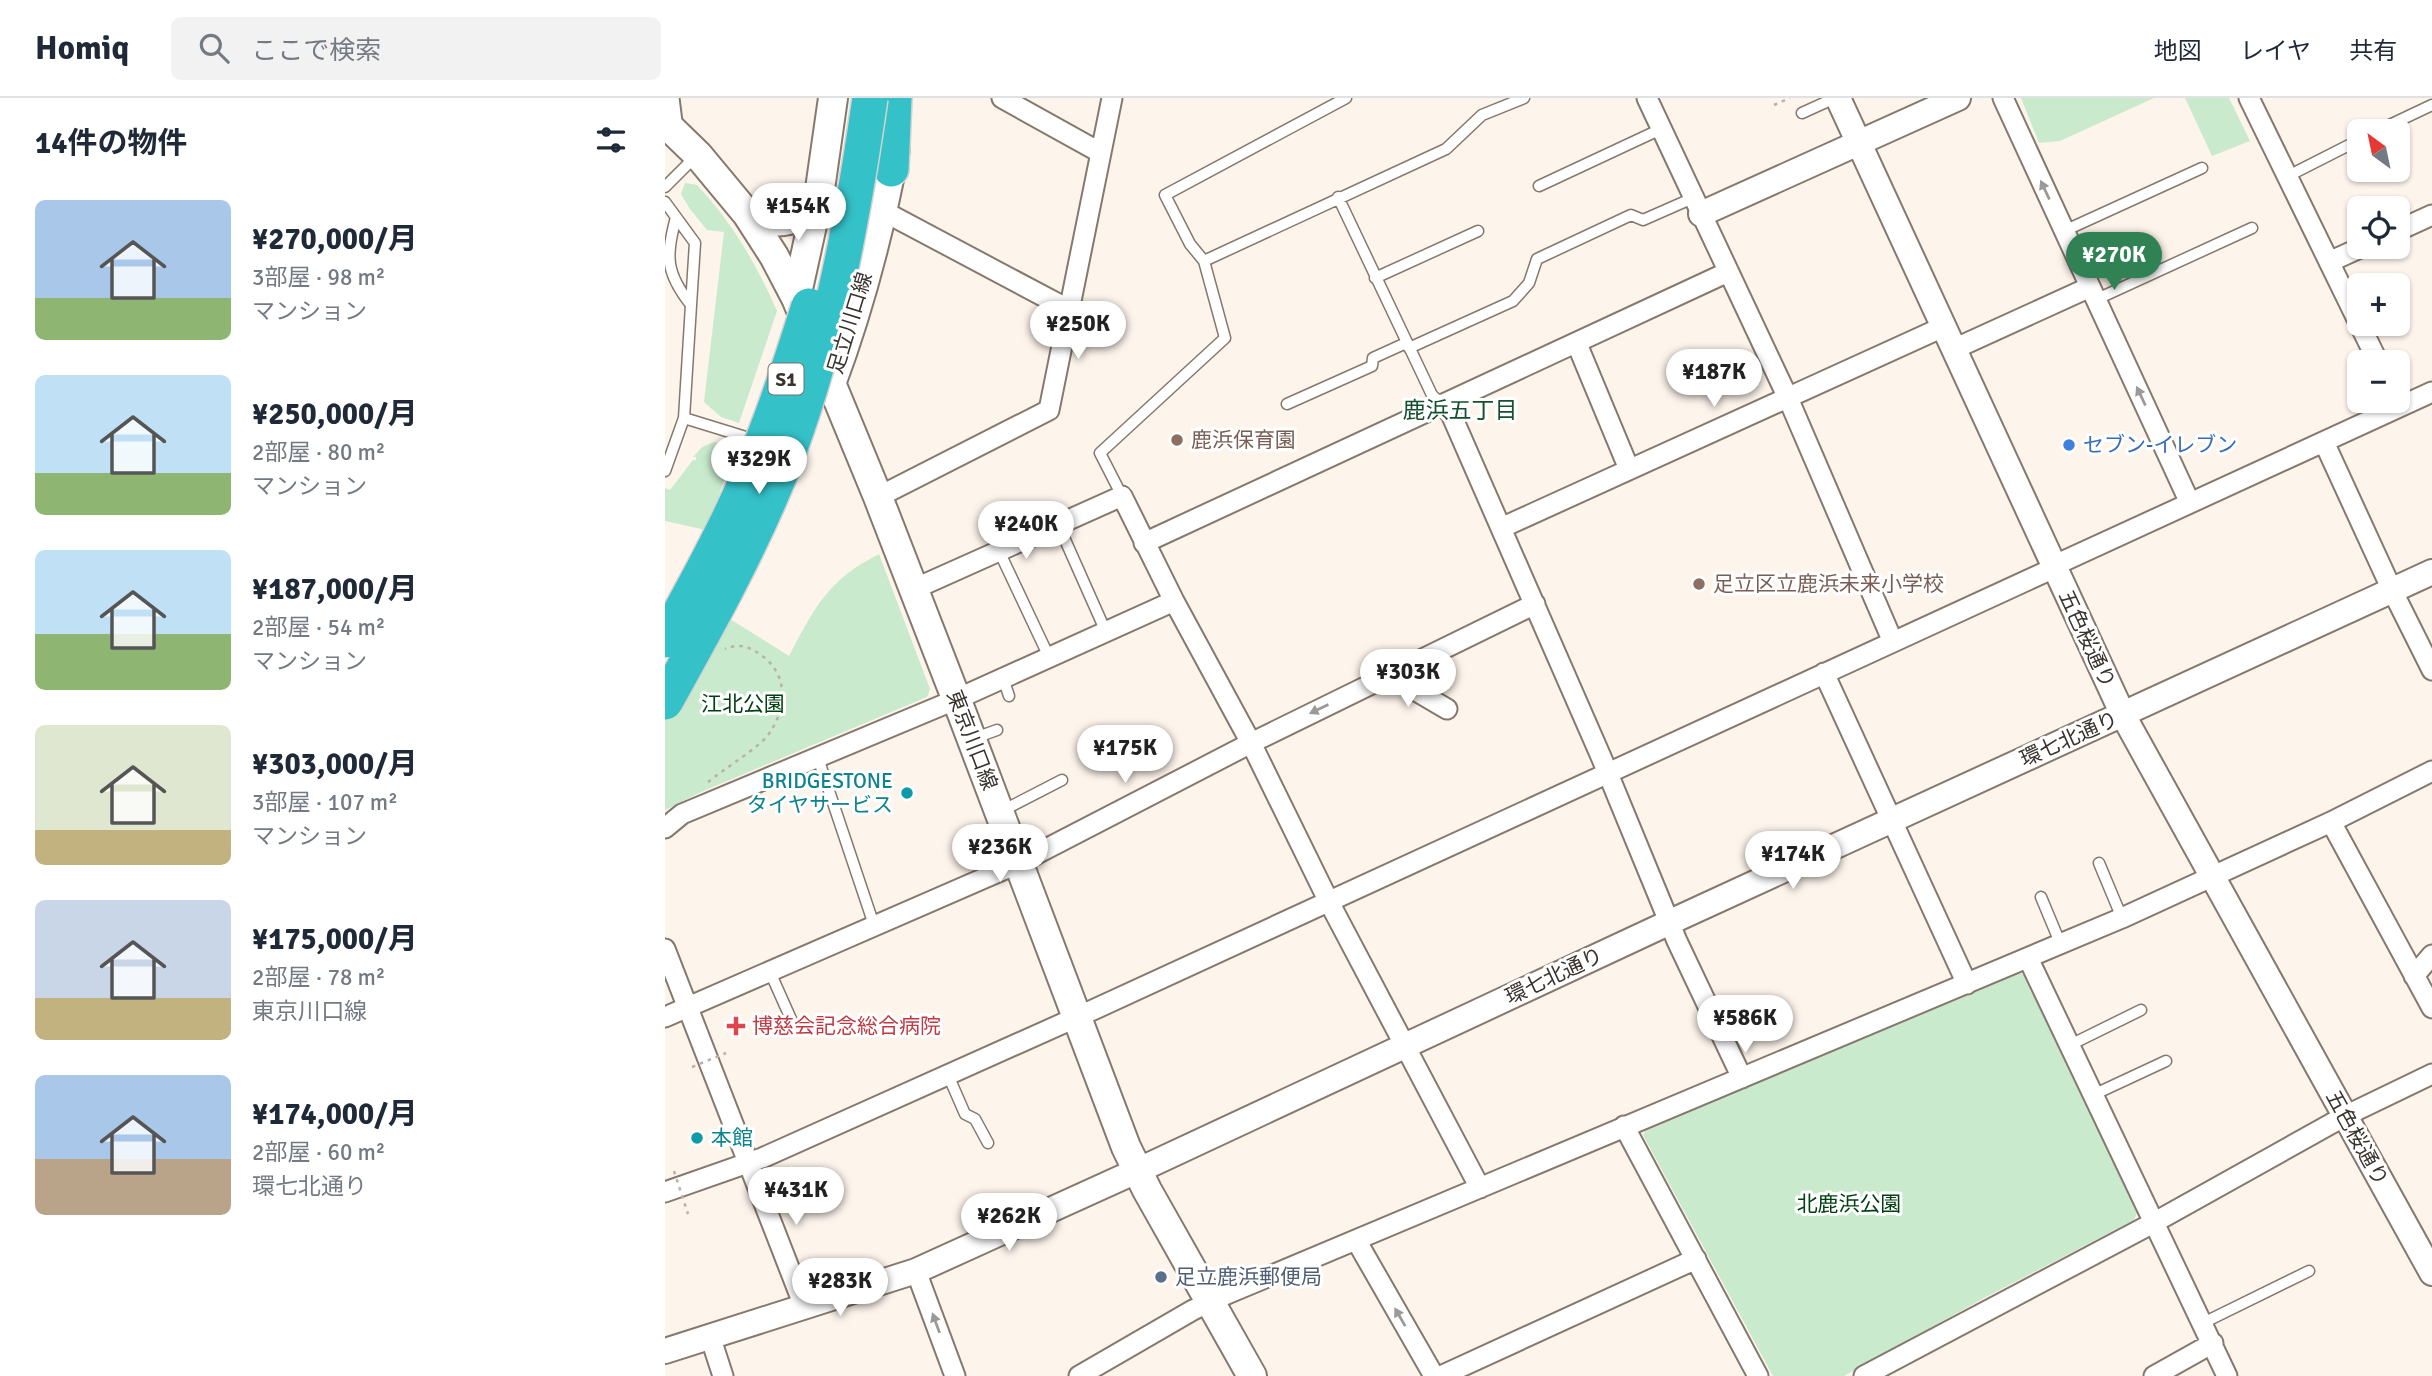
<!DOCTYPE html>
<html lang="ja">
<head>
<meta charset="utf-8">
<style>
  body { margin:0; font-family:Signika,"Noto Sans JP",sans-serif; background:#f2f2f3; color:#1f2937; height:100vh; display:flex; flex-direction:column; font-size:26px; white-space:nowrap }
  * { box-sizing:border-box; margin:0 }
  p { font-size:23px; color:#747a83 }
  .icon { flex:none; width:38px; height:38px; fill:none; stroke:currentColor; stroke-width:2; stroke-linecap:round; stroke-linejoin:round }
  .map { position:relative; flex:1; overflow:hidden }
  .panel { display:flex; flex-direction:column; background:#fff; width:665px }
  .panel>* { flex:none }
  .needle { width:46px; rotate:327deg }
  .tools { position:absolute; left:1682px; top:21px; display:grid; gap:14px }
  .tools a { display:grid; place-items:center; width:63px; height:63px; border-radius:10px; background:#fff; box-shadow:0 2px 5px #0004; font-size:35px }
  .price { position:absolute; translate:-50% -60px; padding:0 16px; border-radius:24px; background:#fff; color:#222; font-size:23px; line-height:46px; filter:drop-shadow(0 2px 4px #0008) }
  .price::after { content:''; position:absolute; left:50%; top:42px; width:21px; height:16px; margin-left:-10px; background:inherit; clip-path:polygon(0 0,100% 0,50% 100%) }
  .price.on { background:#308254; color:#fff }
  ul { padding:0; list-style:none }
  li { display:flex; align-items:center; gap:21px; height:175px; padding:0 35px }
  li span { display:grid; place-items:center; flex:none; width:196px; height:140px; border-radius:10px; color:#555 }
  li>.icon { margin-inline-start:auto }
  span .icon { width:84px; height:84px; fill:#fffc; stroke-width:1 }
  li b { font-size:30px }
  h2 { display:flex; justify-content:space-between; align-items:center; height:84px; padding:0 35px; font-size:30px }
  header { display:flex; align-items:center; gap:42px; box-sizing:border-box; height:98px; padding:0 35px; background:#fff; border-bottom:2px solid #e0e1e3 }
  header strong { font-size:33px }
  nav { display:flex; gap:38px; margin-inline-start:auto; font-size:24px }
  .search { width:490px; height:63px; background:#f2f2f3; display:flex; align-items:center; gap:18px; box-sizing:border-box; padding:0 24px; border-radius:10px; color:#747a83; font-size:26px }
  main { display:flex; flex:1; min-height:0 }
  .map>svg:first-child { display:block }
  .green { fill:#c9eacc }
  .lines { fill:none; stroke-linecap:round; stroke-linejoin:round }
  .service-casing { stroke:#86796c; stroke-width:13 }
  .minor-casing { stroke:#86796c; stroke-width:23 }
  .tertiary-casing { stroke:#86796c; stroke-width:28 }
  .secondary-casing { stroke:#86796c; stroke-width:32 }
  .motorway-casing { stroke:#d3d2d1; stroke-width:38 }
  .path { stroke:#b9b1aa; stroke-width:2.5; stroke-dasharray:3.5 5; stroke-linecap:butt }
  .service { stroke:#fff; stroke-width:10 }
  .minor { stroke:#fff; stroke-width:19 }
  .tertiary { stroke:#fff; stroke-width:24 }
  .secondary { stroke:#fff; stroke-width:28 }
  .motorway { stroke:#34c1c8; stroke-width:35 }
  .motorway-bridge-casing { stroke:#d3d2d1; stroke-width:38; stroke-linecap:butt }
  .path-bridge { stroke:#b9b1aa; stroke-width:2.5; stroke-dasharray:3.5 5; stroke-linecap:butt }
  .motorway-bridge { stroke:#34c1c8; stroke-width:35 }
  .oneway { fill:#9c9996 }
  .education-dot { fill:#8d6e63; stroke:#fff; stroke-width:2.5 }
  .shop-dot { fill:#3f7fe0; stroke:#fff; stroke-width:2.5 }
  .culture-dot { fill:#0f9aa8; stroke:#fff; stroke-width:2.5 }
  .health-dot { fill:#e0444e; stroke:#fff; stroke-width:2.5 }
  .service-dot { fill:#5c6f8a; stroke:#fff; stroke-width:2.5 }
  .labels { text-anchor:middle; stroke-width:6; stroke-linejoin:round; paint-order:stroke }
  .shield { fill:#fff; stroke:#74706c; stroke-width:2 }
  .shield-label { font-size:19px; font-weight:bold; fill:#39332d }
  .street-label { font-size:21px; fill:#39332d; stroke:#fff }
  .education-label { font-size:21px; fill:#785e54; stroke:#fff; text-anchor:start }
  .shop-label { font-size:21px; fill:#366cbe; stroke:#fff; text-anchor:start }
  .park-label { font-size:21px; fill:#004012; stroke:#fff }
  .culture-label { font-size:21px; fill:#0d838f; stroke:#fff; text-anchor:end }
  .health-label { font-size:21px; fill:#be3a42; stroke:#fff; text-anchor:start }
  .service-label { font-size:21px; fill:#4e5e75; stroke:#fff; text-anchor:start }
  .neighbourhood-label { font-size:23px; fill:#154f2f; stroke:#fff }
</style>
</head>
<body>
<header>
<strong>Homiq</strong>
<div class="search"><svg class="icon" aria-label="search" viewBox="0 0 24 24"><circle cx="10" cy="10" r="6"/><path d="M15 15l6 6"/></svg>ここで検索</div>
<nav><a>地図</a><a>レイヤ</a><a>共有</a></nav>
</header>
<main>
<section class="panel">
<h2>14件の物件<svg class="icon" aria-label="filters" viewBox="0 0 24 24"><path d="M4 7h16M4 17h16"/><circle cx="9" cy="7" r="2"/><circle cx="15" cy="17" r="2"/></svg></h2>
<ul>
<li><span style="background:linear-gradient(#a9c7e8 70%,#8fb573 0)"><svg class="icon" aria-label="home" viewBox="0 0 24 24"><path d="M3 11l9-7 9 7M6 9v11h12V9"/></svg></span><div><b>¥270,000/月</b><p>3部屋 · 98 m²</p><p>マンション</p></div></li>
<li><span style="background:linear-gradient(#bfe0f5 70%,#8fb573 0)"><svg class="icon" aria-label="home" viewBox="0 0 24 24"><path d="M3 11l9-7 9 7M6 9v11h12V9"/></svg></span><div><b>¥250,000/月</b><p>2部屋 · 80 m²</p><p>マンション</p></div></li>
<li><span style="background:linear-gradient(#bfe0f5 60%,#8fb573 0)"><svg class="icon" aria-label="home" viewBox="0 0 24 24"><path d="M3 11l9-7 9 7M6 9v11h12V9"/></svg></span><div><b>¥187,000/月</b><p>2部屋 · 54 m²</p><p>マンション</p></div></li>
<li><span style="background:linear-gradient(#dfe7d0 75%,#c2b280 0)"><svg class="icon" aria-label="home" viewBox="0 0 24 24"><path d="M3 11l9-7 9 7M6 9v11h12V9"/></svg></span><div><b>¥303,000/月</b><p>3部屋 · 107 m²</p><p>マンション</p></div></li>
<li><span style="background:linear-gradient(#c9d6e8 70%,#c2b280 0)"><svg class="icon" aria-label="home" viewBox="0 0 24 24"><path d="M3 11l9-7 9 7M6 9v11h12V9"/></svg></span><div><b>¥175,000/月</b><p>2部屋 · 78 m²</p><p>東京川口線</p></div></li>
<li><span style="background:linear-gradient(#a9c7e8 60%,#b9a48a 0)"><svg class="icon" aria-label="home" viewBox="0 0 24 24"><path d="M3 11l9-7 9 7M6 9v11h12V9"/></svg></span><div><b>¥174,000/月</b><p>2部屋 · 60 m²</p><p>環七北通り</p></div></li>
</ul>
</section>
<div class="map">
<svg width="1767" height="1278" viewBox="0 0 1767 1278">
  <rect width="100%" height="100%" fill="#fdf4ec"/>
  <path class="green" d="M1356 0H1489L1395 43 1374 45Z
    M1520 0H1564L1585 43 1547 58Z
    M20 85 32 87C67 124 92 167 112 213L74 325 56 319 39 304 59 134 42 132 25 111 16 96Z
    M49 344 66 347 64 353 68 359 41 432 0 423V390L5 392 28 362H31V359H28L37 349Z
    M214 456 265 591 262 599 36 694 0 712V605L57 516 124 558C150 509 163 482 214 456Z
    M1350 874 1360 877 1472 1115 1469 1122 1319 1200 1179 1278H1108L978 1037 980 1033Z"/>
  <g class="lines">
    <g class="service-casing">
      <path id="service" d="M1137 15 1170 0
        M1712 33 1767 7
        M1623 78 1694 42
        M874 88 996 31
        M0 89 32 57
        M673 99 767 297 777 306
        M0 104 11 119C1 159 0 174 26 207L19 320 84 340
        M11 119 30 145 26 207
        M1399 133 1537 70
        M539 163 781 51 817 17 859 0
        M710 180 813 133
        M1430 202 1587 130
        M744 250 848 203 864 185 872 161 966 117 978 122 1028 100
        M622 306 707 268 708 260 741 245
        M0 373 19 320
        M457 398 435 355 560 240 539 163 525 146 500 97 681 0
        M393 426 441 534
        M334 453 384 559
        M338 580 344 598
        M307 641 332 632
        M153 660 209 827
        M335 714 397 682
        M1434 765 1457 820
        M1376 799 1396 847
        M105 874 130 930
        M1405 947 1476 912
        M283 977 300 1016 310 1021 323 1045
        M1428 997 1501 963
        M1538 1225 1644 1173"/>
    </g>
    <g class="minor-casing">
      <path id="minor" d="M4 0 8 32
        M337 0 436 55
        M982 0 1123 300 1228 544
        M1338 0 1525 405
        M1584 0 1713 264
        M218 113 395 207 403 209
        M1732 133 1767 117
        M1664 164 1697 149
        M912 246 964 371
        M1289 251 1425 189
        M777 306 786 316 937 661 1012 843 1077 980
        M1659 344 1727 492 1767 572
        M213 399 384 312 447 0
        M836 430 1278 229
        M479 445 1063 174
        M1388 468 1767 294
        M249 491 457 398 509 503 586 645 664 804 815 1090
        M1159 575 1302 886
        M724 577 782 611
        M1666 724 1767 910
        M0 730 17 716 292 601 509 503
        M0 851 139 1208
        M1363 860 1562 1278
        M1749 878 1767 857
        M0 919 354 765 586 645 870 506
        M959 1028 1093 1278
        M0 1094 97 1060 430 911 1389 470
        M691 1142 769 1278
        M251 1173 290 1278
        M45 1238 58 1278
        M414 1278 528 1212 562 1196 1457 820 1666 724 1767 673
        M776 1278 1031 1161
        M1199 1278 1490 1124 1680 1018 1767 976
        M1489 1278 1548 1245"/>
    </g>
    <g class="tertiary-casing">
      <path id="tertiary" d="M1173 0 1458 617 1767 1175
        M1036 116 1293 0
        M0 1253 251 1173 489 1065 1016 819 1767 474"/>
    </g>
    <g class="secondary-casing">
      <path id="secondary" d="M0 25 33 57 82 116 109 158 131 200 213 399 296 613 461 1049 482 1092 587 1278
        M82 116C116 129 133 127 153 94
        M131 200 155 91 168 0
        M166 286C194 211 215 131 230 51"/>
    </g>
    <g class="motorway-casing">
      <path id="motorway" d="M226 71 229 0"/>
    </g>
    <path class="path" d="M1109 7 1125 0
      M43 684C59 671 92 651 103 637 121 613 124 580 100 560 87 550 76 544 60 551"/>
    <use href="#service" class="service"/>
    <use href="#minor" class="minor"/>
    <use href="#tertiary" class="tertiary"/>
    <use href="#secondary" class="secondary"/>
    <use href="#motorway" class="motorway"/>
    <g class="motorway-bridge-casing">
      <path id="motorway-bridge" d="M0 542C20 506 40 470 58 433 94 362 120 284 144 208
        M0 604C41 530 83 455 115 376 163 256 187 127 205 0"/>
    </g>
    <path class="path-bridge" d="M27 969 61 955
      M9 1073 23 1116"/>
    <use href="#motorway-bridge" class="motorway-bridge"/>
  </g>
  <defs><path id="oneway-solid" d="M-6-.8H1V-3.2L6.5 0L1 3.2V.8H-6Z" transform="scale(1.75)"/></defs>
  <g class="oneway">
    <use href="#oneway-solid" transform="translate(1380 92) rotate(-115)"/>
    <use href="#oneway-solid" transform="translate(1476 298) rotate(-115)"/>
    <use href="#oneway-solid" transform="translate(654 611) rotate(154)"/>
    <use href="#oneway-solid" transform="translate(735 1219) rotate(-120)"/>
    <use href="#oneway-solid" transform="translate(271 1225) rotate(-110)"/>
  </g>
  <g class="education-dot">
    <circle cx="512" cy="342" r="7"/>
    <circle cx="1034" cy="486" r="7"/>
  </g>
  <circle class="shop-dot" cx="1404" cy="347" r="7"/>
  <g class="culture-dot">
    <circle cx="242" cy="695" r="7"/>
    <circle cx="32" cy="1040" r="7"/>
  </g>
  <path class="health-dot" d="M67.5 917.5h7v7h7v7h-7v7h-7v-7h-7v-7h7z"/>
  <circle class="service-dot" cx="496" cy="1179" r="7"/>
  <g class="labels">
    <rect class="shield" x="103.5" y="265.5" width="35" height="31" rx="5"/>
    <g class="shield-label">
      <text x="121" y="288">S1</text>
    </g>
    <g class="street-label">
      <text transform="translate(185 225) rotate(-73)" y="7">足立川口線</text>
      <text transform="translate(1422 541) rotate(65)" y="7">五色桜通り</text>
      <text transform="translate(1404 641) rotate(-24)" y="7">環七北通り</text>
      <text transform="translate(307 642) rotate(69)" y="7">東京川口線</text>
      <text transform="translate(889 878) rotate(-25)" y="7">環七北通り</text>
      <text transform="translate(1692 1040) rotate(61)" y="7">五色桜通り</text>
    </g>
    <g class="education-label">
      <text x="526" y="349">鹿浜保育園</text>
      <text x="1048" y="493">足立区立鹿浜未来小学校</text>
    </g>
    <g class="shop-label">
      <text x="1418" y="354">セブン-イレブン</text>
    </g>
    <g class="park-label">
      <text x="78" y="613">江北公園</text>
      <text x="1184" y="1113">北鹿浜公園</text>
    </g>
    <g class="culture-label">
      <text x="228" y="690">BRIDGESTONE<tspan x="228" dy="24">タイヤサービス</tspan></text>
      <text x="46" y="1047" text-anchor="start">本館</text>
    </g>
    <g class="health-label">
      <text x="87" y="935">博慈会記念総合病院</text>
    </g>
    <g class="service-label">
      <text x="510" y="1186">足立鹿浜郵便局</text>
    </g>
    <g class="neighbourhood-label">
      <text x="795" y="320">鹿浜五丁目</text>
    </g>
  </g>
</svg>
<div class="tools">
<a><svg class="needle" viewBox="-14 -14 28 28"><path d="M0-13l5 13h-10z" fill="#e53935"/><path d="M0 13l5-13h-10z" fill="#747a83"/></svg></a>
<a><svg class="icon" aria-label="locate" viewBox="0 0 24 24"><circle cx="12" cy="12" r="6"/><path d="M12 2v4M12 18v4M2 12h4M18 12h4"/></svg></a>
<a>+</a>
<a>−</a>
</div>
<b class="price" style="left:133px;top:145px">¥154K</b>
<b class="price on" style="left:1449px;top:194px">¥270K</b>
<b class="price" style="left:413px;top:263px">¥250K</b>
<b class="price" style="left:1049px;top:311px">¥187K</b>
<b class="price" style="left:94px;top:398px">¥329K</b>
<b class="price" style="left:361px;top:463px">¥240K</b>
<b class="price" style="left:743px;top:611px">¥303K</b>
<b class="price" style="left:460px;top:687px">¥175K</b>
<b class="price" style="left:335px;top:786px">¥236K</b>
<b class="price" style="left:1128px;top:793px">¥174K</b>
<b class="price" style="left:1080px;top:957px">¥586K</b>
<b class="price" style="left:131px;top:1129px">¥431K</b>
<b class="price" style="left:344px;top:1155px">¥262K</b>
<b class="price" style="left:175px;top:1220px">¥283K</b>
</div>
</main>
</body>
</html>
